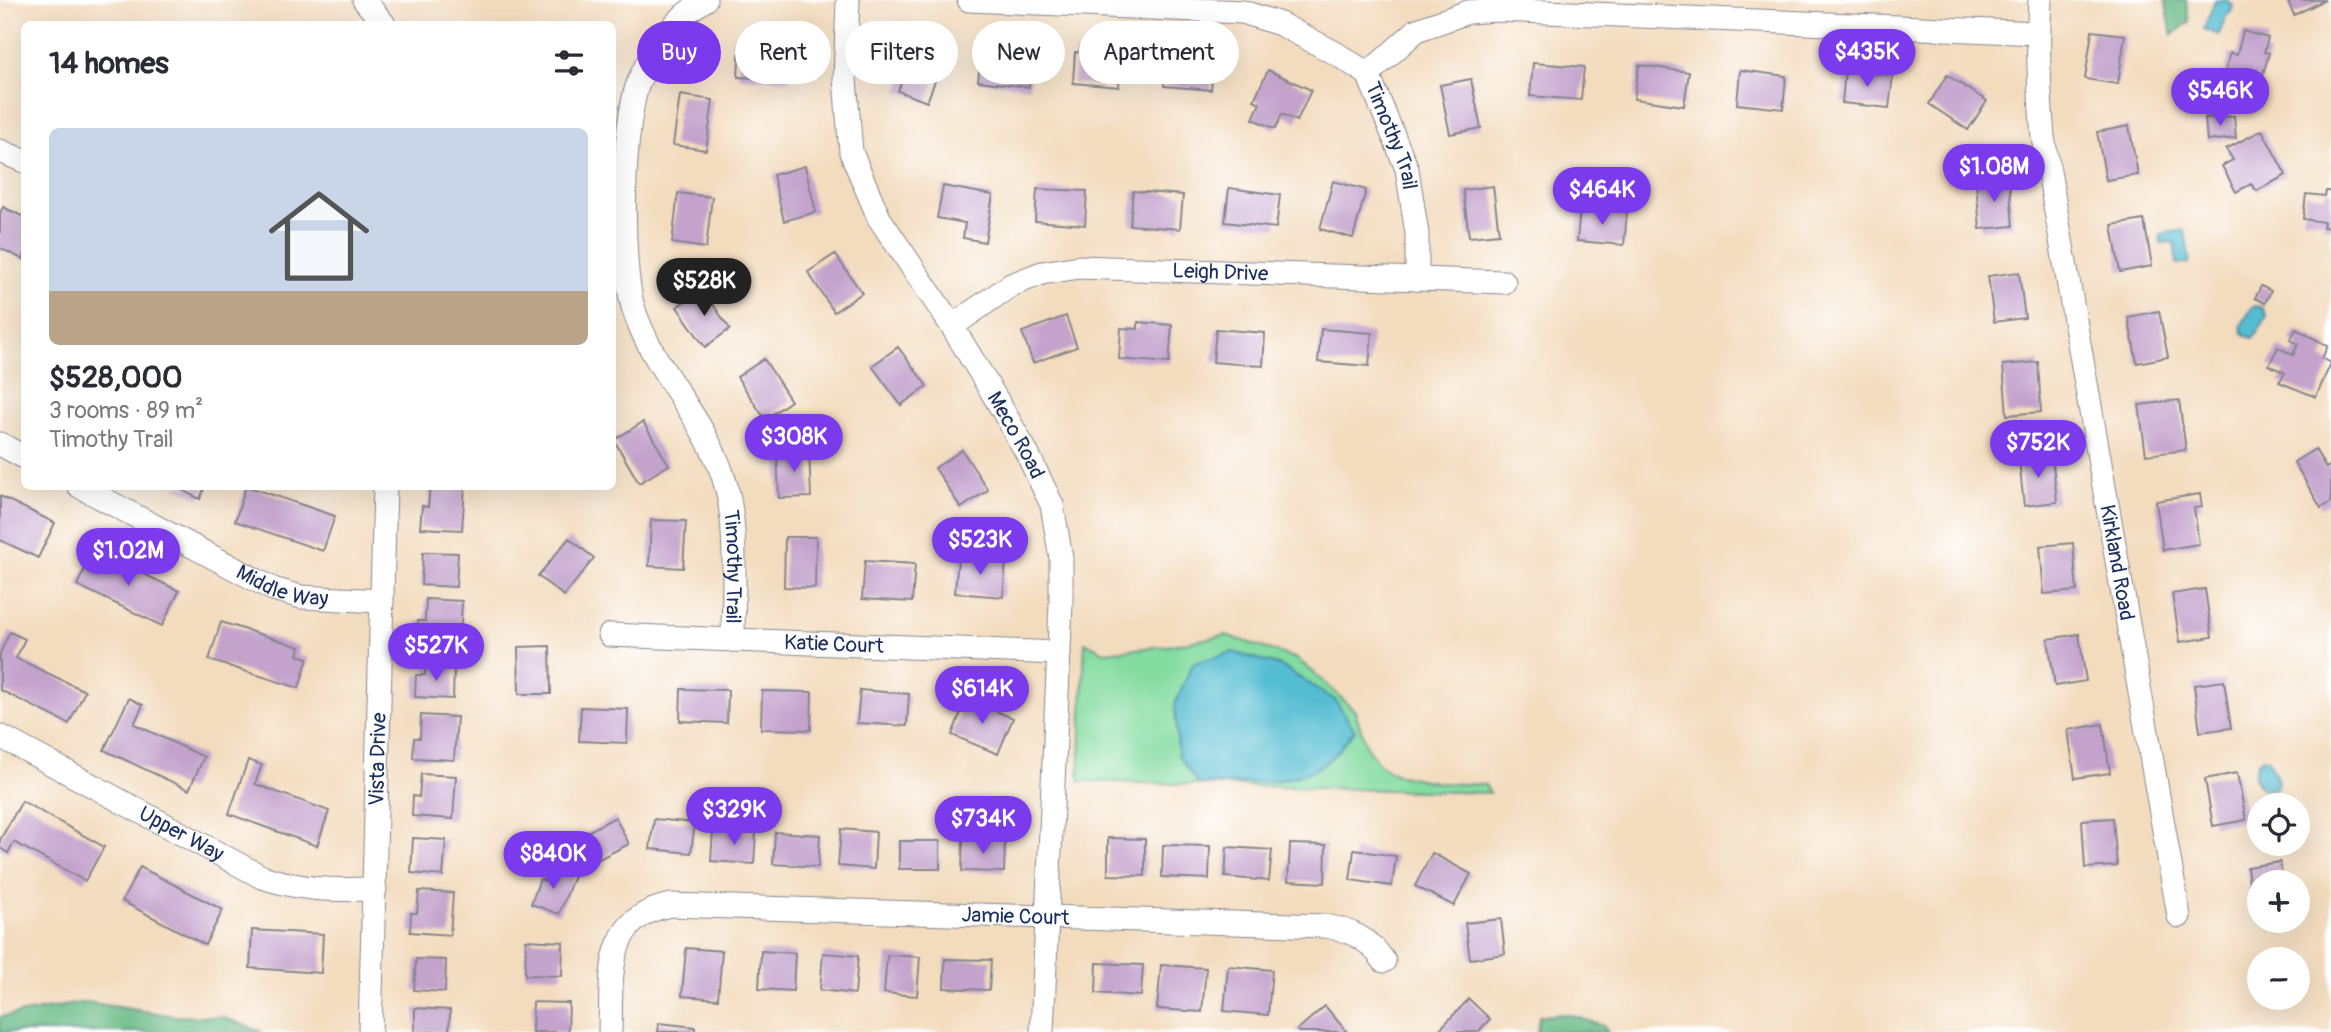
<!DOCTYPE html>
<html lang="en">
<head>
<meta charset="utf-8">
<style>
  body { margin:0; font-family:Pangolin,sans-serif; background:#f7f7f7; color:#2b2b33; height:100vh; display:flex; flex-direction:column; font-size:26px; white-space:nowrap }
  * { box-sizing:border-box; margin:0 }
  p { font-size:23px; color:#7c7c81 }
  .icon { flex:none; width:38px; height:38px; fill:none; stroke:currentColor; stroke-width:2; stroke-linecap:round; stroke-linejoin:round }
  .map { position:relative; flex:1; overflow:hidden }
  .sheet { position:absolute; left:21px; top:21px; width:595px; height:469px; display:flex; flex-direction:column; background:#fff; border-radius:10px; box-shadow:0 7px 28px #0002 }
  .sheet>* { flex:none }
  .hud { position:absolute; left:637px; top:21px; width:665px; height:63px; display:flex; gap:14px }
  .buttons { position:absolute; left:2247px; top:793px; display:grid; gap:14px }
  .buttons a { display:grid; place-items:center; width:63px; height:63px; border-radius:50%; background:#fff; box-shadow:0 7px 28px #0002; font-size:35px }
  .price { position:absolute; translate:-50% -60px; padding:0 16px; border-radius:24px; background:#7c3aed; color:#fff; font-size:23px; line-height:46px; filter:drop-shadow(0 2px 4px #0008) }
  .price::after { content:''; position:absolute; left:50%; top:42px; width:21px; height:16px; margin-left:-10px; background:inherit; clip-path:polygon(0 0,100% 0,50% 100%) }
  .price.on { background:#222; color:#fff }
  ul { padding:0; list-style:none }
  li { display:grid; align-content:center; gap:14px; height:371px; padding:0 28px }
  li+li { border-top:2px solid #e1e1e2 }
  li span { display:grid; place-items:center; height:217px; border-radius:10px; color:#555 }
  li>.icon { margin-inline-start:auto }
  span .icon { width:126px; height:126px; fill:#fffc; stroke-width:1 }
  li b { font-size:30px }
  h2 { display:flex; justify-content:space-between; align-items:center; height:84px; padding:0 28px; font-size:30px }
  .pill { padding:0 24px; border-radius:32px; background:#fff; box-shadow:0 7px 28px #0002; font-size:24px; line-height:63px }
  .pill.on { background:#7c3aed; color:#fff }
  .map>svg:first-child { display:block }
  .green { fill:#84dca0; stroke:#50867f; stroke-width:2 }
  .forest { fill:#6bbc86; stroke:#437672; stroke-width:2 }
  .water { fill:#54bdd1; stroke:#387698; stroke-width:2 }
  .building { fill:#c3a2cc }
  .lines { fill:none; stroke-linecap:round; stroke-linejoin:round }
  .street-casing { stroke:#87868e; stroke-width:25 }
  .street { stroke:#fff; stroke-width:23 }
  .labels { text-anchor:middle; stroke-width:5; stroke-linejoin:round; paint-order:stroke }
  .street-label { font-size:21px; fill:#1b2f5e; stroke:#fff }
</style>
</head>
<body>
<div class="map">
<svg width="2331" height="1032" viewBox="0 0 2331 1032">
  <rect width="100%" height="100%" fill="#fff"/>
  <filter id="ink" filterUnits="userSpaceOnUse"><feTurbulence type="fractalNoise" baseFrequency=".0143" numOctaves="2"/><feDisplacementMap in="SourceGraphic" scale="14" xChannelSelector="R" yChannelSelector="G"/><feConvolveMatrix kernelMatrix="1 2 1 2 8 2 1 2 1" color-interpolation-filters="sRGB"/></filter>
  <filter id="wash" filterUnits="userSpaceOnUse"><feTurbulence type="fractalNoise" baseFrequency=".00686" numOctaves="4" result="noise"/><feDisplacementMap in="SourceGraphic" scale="28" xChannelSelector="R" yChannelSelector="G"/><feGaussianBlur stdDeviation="1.57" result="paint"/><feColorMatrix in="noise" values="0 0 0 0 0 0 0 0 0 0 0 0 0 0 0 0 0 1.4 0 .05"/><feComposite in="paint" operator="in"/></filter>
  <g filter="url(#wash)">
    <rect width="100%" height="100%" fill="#f3dcbe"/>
    <path class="green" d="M1226 635 1297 659 1319 677 1355 711 1367 748 1380 765 1395 774 1439 783 1485 785 1490 793 1079 781 1085 642 1104 652 1167 646Z"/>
    <path class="forest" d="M2165 0H2186L2189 22 2172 35Z
      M86 1002 175 1016 222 1017 262 1032H0V1017Z
      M1567 1014 1604 1026 1608 1032H1537L1539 1016Z"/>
    <path class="water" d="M2215 0H2227L2233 6 2231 12 2226 16 2219 35 2204 29Z
      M2185 230 2190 263 2177 264 2174 242 2161 243 2160 234Z
      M2255 306 2262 307 2267 316 2256 335 2252 338 2243 333 2241 326 2251 309Z
      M1233 652 1281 666 1335 700 1355 730C1347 739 1339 751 1330 759 1300 787 1236 783 1198 784L1178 755 1175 704 1193 663Z
      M2263 758H2268L2278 781 2276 788 2264 790C2254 782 2253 774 2257 763Z"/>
    <g id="blocks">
      <path class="building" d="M2287 0H2325L2294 15Z
        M2092 31 2125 35 2118 84 2085 79Z
        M2243 31 2268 38 2264 52 2269 53 2259 88 2250 85 2246 98 2231 93 2235 76 2225 73 2230 53 2237 55Z
        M740 40 790 42 789 80 738 77Z
        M915 46 944 57 927 102 898 91Z
        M982 47 1033 53 1029 87 978 81Z
        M1075 52 1121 56 1119 87 1073 83Z
        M1167 54 1214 58 1211 90 1164 86Z
        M1533 63 1584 67 1581 100 1530 96Z
        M1639 65 1689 72 1684 106 1634 99Z
        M1268 70 1311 90 1297 121 1282 114 1275 129 1253 119 1260 103 1254 100Z
        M1740 70 1786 76 1783 109 1737 104Z
        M1845 70 1893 75 1889 108 1842 103Z
        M1947 75 1987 101 1968 130 1929 104Z
        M1471 79 1481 128 1450 134 1440 85Z
        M680 95 713 100 706 150 673 145Z
        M2234 116 2236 138 2207 141 2205 118Z
        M2129 126 2138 175 2106 180 2097 132Z
        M2262 130 2286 175 2257 191 2251 184 2236 192 2222 166 2233 160 2226 149Z
        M805 166 816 212 784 221 773 175Z
        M2009 179 2013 226 1980 229 1976 182Z
        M1333 181 1366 190 1353 238 1320 229Z
        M943 186 993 195 985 242 963 238 965 223 937 218Z
        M1493 186 1499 234 1469 237 1463 190Z
        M1229 188 1280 195 1276 228 1225 222Z
        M1037 189 1087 191 1085 225 1035 221Z
        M1133 191 1183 195 1180 229 1130 225Z
        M2326 191H2331V228L2323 227 2324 222 2303 219 2306 194 2325 196Z
        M678 193 712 197 706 248 672 243Z
        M3 207 24 217V260L0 248V213Z
        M1580 208 1627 212 1624 245 1577 241Z
        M2144 220 2152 266 2120 272 2112 225Z
        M835 254 862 293 834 312 808 272Z
        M2019 272 2025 318 1994 322 1988 276Z
        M2261 286 2271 291 2265 303 2255 298Z
        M702 289 730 329 705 347 677 307Z
        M2159 311 2168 357 2137 363 2128 317Z
        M1066 316 1077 347 1033 363 1022 332Z
        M1138 322 1172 325 1169 363 1119 359 1121 328 1138 329Z
        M1216 329 1265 333 1263 366 1213 362Z
        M1321 329 1372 333 1369 366 1318 362Z
        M2296 329 2328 346 2322 358 2331 363 2316 397 2279 382 2285 373 2269 365 2278 347 2293 355 2298 344 2290 340Z
        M898 347 927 386 901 405 872 366Z
        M764 359 791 401 765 419 737 377Z
        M2038 362 2041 412 2007 415 2003 365Z
        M2179 400 2186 450 2146 455 2139 405Z
        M643 422 669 465 639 483 614 440Z
        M2315 449 2326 468 2331 465V502L2321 508 2294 462Z
        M809 450 811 497 779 498 777 451Z
        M962 450 988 490 961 508 935 468Z
        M2052 455 2057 502 2024 506 2019 459Z
        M174 486H205L200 499Z
        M246 486 335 516 323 551 235 521Z
        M430 486 465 487 462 530 420 528 422 506 428 507Z
        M2200 494 2202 507 2194 508 2199 544 2163 550 2156 501Z
        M0 496 55 523 38 558 0 540Z
        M651 520 686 521 683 568 649 566Z
        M785 537H816L815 588 784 587Z
        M569 538 594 558 564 596 538 576Z
        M2073 543 2077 591 2044 594 2040 546Z
        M94 550 179 591 162 626 77 585Z
        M423 552 458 553 456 587 421 585Z
        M958 558 1006 562 1003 597 955 593Z
        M865 561 915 564 912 602 862 599Z
        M2205 589 2212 637 2180 642 2172 594Z
        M426 599 462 601 460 644 418 641V621H425Z
        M221 622 300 647 298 655 308 658 299 688 209 660Z
        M10 632 25 639 16 658 85 691 69 724 0 690V653Z
        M2079 634 2086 681 2055 686 2048 639Z
        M550 646 551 694H519L518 647Z
        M426 666 454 668 453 699 415 697 416 675H425Z
        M2224 681 2231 728 2200 732 2194 685Z
        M681 689 728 690 727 723 680 721Z
        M860 690 909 694 907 726 857 723Z
        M762 691 812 692 811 730 761 729Z
        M129 698 143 705 134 724 204 757 189 790 104 750Z
        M966 699 1013 718 998 754 952 735Z
        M581 707 628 709 627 743 579 741Z
        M421 715 457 717 454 760 413 758 414 738H420Z
        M2103 724 2110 773 2075 778 2068 730Z
        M248 760 262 765 255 784 329 811 317 846 229 814Z
        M2237 773 2246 820 2213 826 2205 779Z
        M421 774 456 776 453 819 412 816 413 796 419 797Z
        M22 801 104 847 85 881 14 842 8 853 0 848V840Z
        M615 817 629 844 589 864 576 838Z
        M2113 818 2117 866 2085 868 2082 820Z
        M654 819 695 823 691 853 650 849Z
        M841 829 876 832 874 869 838 866Z
        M713 830 756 833 754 864 711 861Z
        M775 832 820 835 818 867 773 864Z
        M413 838 446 840 443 876 411 873Z
        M1108 838 1145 839V876L1108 875Z
        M963 839 1005 841 1004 872 962 871Z
        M899 841H940V869H899Z
        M1290 844 1326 845 1325 883 1288 881Z
        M1163 845 1210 846 1209 879 1162 877Z
        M1227 847 1272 850 1269 881 1225 877Z
        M1354 850 1396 856 1392 886 1350 880Z
        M1432 853 1471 874 1454 906 1415 886Z
        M2280 862 2283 882H2259V914L2253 915 2247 867Z
        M140 867 223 910 205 945 122 901Z
        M553 868 574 876 559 914 531 904 540 879 548 882Z
        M419 891 453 893 450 935 410 932 411 913H417Z
        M1501 919 1505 954 1470 959 1465 923Z
        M252 930 323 934 321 973 250 968Z
        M526 940 563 942 562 976 525 975Z
        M686 948 722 951 718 999 682 996Z
        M761 951 795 953 793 991 759 989Z
        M823 953 858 956 855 994 820 990Z
        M887 955 920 957 917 996 884 993Z
        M416 959 446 960 445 992 414 990Z
        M945 959 991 960 989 990 944 988Z
        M1097 963 1143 965 1141 996 1096 993Z
        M1161 965 1206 968 1202 1012 1157 1009Z
        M1228 966 1272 970 1268 1015 1224 1011Z
        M1469 999 1490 1019 1478 1032H1439L1438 1031Z
        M533 1002 569 1003 568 1032H532Z
        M1325 1006 1347 1032H1299L1297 1030Z
        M415 1008 450 1010 449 1032H415Z
        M659 1023 695 1027V1032H658Z"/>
    </g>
  </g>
  <g filter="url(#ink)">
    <use href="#blocks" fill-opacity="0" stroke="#87868e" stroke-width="2"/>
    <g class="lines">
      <g class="street-casing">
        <g id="street">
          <path d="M364 0 384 24"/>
          <path id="s1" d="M705 0C675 18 656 44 641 76 621 119 620 261 633 307 652 369 703 415 723 476 739 521 733 591 733 640"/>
          <path id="s2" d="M848 0 845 79 851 152 879 218 952 326 998 402 1027 453 1052 505 1061 558V604L1042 1032"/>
          <path id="s3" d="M969 0 1243 12 1280 24 1335 53 1368 74 1407 169 1417 234V279"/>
          <path id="s4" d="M2040 0C2037 46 2039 91 2043 137L2179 916"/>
          <path d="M1368 74 1417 30 1468 12 1498 10 2038 33"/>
          <path d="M0 151 24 161"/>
          <path id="s5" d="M952 326 1011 285 1042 273 1079 267 1504 282"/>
          <path d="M0 444 24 457"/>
          <path id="s6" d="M79 486 273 589 301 597 382 601"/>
          <path id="s7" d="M610 635 1059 653"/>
          <path id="s8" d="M0 736 262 877C305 891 331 890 375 889"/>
          <path id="s9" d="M370 1032 385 486"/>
          <path id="s10" d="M610 1032C612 978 603 917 671 905L1324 926C1351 930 1368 938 1384 961"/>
        </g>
      </g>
      <use href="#street" class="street"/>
    </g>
  </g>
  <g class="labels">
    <g class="street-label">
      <text dy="7" stroke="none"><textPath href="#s3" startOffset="481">Timothy Trail</textPath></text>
      <text dy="7" stroke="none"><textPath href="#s5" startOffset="284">Leigh Drive</textPath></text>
      <text dy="7" stroke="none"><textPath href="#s2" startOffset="481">Meco Road</textPath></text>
      <text dy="7" stroke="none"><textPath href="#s4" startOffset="569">Kirkland Road</textPath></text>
      <text dy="7" stroke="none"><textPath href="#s1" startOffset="618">Timothy Trail</textPath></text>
      <text dy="7" stroke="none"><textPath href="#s6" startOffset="228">Middle Way</textPath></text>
      <text dy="7" stroke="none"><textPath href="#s7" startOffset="224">Katie Court</textPath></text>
      <text dy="7" stroke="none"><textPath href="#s9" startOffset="273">Vista Drive</textPath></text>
      <text dy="7" stroke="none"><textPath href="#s8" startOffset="206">Upper Way</textPath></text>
      <text dy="7" stroke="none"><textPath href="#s10" startOffset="502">Jamie Court</textPath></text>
    </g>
  </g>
</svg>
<div class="buttons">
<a><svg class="icon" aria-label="locate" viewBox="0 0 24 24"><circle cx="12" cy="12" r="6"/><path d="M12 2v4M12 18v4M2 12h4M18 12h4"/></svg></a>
<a>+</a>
<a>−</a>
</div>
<b class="price" style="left:1867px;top:89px">$435K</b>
<b class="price" style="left:2220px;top:128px">$546K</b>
<b class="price" style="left:1994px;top:204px">$1.08M</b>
<b class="price" style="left:1602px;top:227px">$464K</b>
<b class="price on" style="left:704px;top:318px">$528K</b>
<b class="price" style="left:794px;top:474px">$308K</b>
<b class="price" style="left:2038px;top:480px">$752K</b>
<b class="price" style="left:980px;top:577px">$523K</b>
<b class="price" style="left:128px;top:588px">$1.02M</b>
<b class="price" style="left:436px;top:683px">$527K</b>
<b class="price" style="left:982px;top:726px">$614K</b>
<b class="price" style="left:734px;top:847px">$329K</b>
<b class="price" style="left:983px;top:856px">$734K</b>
<b class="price" style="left:553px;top:891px">$840K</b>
<div class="hud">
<a class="pill on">Buy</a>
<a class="pill">Rent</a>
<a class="pill">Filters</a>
<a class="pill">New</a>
<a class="pill">Apartment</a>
</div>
<section class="sheet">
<h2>14 homes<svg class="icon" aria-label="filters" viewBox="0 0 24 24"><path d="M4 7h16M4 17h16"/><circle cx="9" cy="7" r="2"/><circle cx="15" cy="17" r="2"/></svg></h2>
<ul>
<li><span style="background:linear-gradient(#c9d6e8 75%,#b9a48a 0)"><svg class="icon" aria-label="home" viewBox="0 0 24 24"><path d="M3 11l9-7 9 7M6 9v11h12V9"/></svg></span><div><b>$528,000</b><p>3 rooms · 89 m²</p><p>Timothy Trail</p></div></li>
</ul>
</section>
</div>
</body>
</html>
